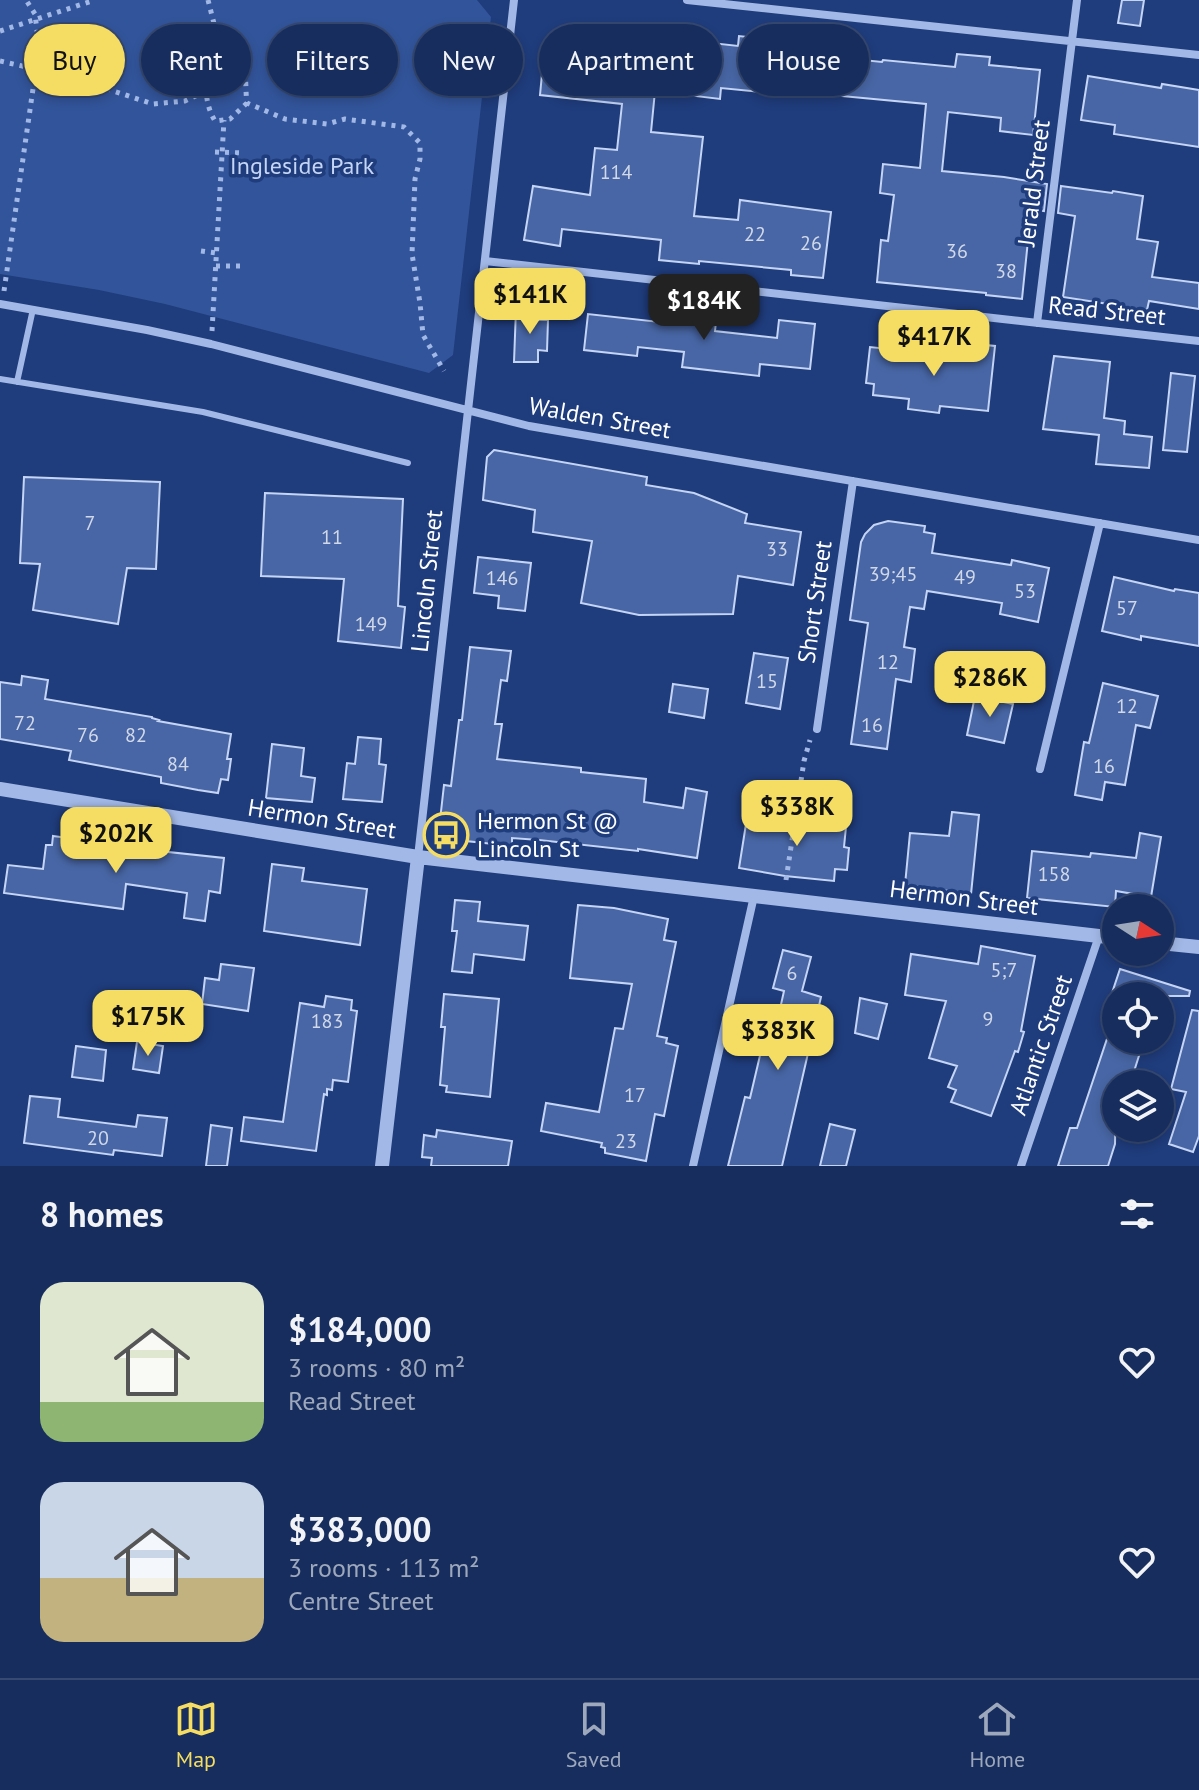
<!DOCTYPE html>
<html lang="en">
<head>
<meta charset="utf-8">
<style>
  body { margin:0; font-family:"PT Sans",sans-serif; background:#243966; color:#f1f3f6; height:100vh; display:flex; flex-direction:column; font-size:30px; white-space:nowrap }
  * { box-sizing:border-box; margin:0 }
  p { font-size:26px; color:#9ea8bc }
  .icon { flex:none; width:44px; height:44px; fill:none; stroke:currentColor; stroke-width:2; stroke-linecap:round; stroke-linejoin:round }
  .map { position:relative; height:1166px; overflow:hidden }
  .details { display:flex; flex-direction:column; background:#172d5d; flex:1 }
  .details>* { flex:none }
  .banner { position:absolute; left:24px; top:24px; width:1152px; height:72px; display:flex; gap:16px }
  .needle { width:52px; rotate:102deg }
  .controls { position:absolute; left:1102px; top:894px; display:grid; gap:16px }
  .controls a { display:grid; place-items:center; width:72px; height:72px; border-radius:50%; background:#172d5d; box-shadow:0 4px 12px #0003,0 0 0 2px #364972; font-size:40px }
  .price { position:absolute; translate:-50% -68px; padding:0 18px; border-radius:16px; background:#f4dd62; color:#111; font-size:26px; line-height:52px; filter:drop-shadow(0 2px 4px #0008) }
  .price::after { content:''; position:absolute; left:50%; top:48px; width:24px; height:18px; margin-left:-12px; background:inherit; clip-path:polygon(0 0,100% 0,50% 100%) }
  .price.active { background:#222; color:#fff }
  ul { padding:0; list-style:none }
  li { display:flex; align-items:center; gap:24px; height:200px; padding:0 40px }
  li span { display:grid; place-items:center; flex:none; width:224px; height:160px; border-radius:24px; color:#555 }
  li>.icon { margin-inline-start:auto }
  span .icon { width:96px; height:96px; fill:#fffc; stroke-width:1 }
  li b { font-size:34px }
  h2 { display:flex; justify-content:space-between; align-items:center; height:96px; padding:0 40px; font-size:34px }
  .tag { padding:0 28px; border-radius:36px; background:#172d5d; box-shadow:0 4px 12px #0003,0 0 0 2px #364972; font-size:28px; line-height:72px }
  .tag.active { background:#f4dd62; color:#111 }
  .tabs { display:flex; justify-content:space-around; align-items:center; height:112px; border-top:2px solid #364972; background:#172d5d; font-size:22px; color:#9ea8bc }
  .tabs a { display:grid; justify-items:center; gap:4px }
  .tabs .active { color:#f4dd62 }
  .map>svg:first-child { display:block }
  .green { fill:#32549a }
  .building { fill:#4866a5; stroke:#c5d5f5; stroke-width:2 }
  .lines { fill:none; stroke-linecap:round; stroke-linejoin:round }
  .path { stroke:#a2b8e6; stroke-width:5; stroke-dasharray:4 6; stroke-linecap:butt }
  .service { stroke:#a2b8e6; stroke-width:6 }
  .minor { stroke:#a2b8e6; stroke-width:8 }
  .tertiary { stroke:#a2b8e6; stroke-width:14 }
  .labels { text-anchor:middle; stroke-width:7; stroke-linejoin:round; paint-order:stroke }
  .number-label { font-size:20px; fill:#d1d9e8 }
  .park-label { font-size:24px; fill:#c5d5f5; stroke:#1f3c7c }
  .street-label { font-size:24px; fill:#fff; stroke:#1f3c7c }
  .poi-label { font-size:24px; fill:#fff; stroke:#1f3c7c; text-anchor:start }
</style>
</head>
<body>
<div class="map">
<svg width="1199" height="1166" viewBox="0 0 1199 1166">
  <rect width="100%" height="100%" fill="#1f3c7c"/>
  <path class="green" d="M0 0H477L491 17 453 355 429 373 165 304 99 290 0 274Z"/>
  <path class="building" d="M1122 0H1144L1140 26 1118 23Z
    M553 32 591 36 588 62 634 68 636 57 646 58 649 32 676 35 675 39 738 46 739 36 805 43 804 54 882 62 883 60 955 67 957 54 990 57 989 65 1040 70 1033 135 1000 131 1001 118 948 112 942 171 1004 177 1047 184 1044 211 1031 209V211L1022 299 986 295V293L877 282 881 240 888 241 894 195 880 193 883 164 920 168 926 104 800 92V96L721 88 720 99 655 91 651 132 703 137 694 216 738 220 740 200 831 212 823 278 791 275V270L699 261V264L659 260 661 240 562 229 560 246 524 240 533 186 590 195 595 148 617 150 622 104 540 95 544 53 551 54Z
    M1088 76 1161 88 1162 84 1199 90V147L1114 134 1115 125 1081 120Z
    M1061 186 1112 193 1113 191 1143 196 1137 239 1158 242 1152 277 1199 283V309L1149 301 1147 310 1063 297 1075 216 1058 213Z
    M516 309 538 310V320H548L547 351 538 350V362H514Z
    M691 310 717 313 715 331 777 338 779 320 815 324 810 369 760 364 759 376 682 367 684 352 638 347 637 356 584 350 588 314 677 324 678 313 690 315Z
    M966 343 995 346 988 411 940 406 939 413 908 409 909 399 873 395 874 384 866 383 870 347 964 357Z
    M1054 356 1110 362 1104 418 1125 421 1124 434 1152 437 1149 468 1096 464 1099 435 1043 429Z
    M1171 373 1195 376 1187 452 1163 450Z
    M494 450 647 477 646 485 694 493 747 514 745 523 801 532 793 585 738 576 733 614 639 615 581 603 592 541 533 532 535 510 483 500 487 457Z
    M24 477 160 482 156 569 127 568 118 624 33 610 40 564 20 563Z
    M265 493 403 499 398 606 405 607 401 648 338 641 344 579 261 576Z
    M888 521 925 526 924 532 935 534 932 553 1011 565 1012 560 1049 568 1038 622 1000 614 1002 603 927 591 924 609 910 607 904 647 915 649 911 682 896 679 887 749 851 744 868 623 850 620 861 542 865 534 874 525Z
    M478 557 531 563 525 611 498 608 499 596 474 593Z
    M1114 577 1174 591 1175 589 1199 593V646L1141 636V640L1102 631Z
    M470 647 511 651 507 681 501 680 495 724H502L497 759 581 768V772L646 779 644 802 683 808 686 788 707 792 697 858 638 849V851L539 840 512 838V846L438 838 444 785 451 786 459 720H462Z
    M754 653 788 658 780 709 746 703Z
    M22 676 48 680 45 699 152 717V718L159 720 158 721 231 734 227 759H231L228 780 221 779 218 793 198 790 161 783V777L69 760 71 751 0 739V682L21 685Z
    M1103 683 1158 696 1150 728 1136 725 1125 785 1105 782 1102 800 1075 795 1084 742 1089 743Z
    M673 684 708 689 704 718 669 712Z
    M975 696 1013 704 1004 743 967 735Z
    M358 737 381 739 379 764 386 765 382 802 343 799 347 763 355 764Z
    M272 744 304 748 301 776 315 778 312 802 266 798Z
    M952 812 979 815 971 894 905 885 910 833 949 836Z
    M817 814 847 817 844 847 849 848 847 870 835 869 834 881 785 876 739 868 746 824 760 826 762 816 816 825Z
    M1140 833 1161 837 1151 897 1116 891 1115 907 1027 898 1032 851 1090 857 1091 853 1136 858Z
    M53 836 90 841 91 838 123 842 122 847 224 858 220 893 209 891 205 921 184 918 187 893 126 884 123 909 4 893 8 865 43 869 46 845H52Z
    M272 864 304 868 302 881 367 889 360 945 264 931Z
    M455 900 480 902 478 921 528 926 524 960 474 954 472 973 452 971 457 931H452Z
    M578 905 614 908 668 919 664 940 676 942 657 1036 667 1038 666 1043 678 1046 664 1116 655 1114 646 1161 605 1153V1148L601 1147 602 1143 541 1131 546 1103 599 1112 615 1028 623 1029 632 984 570 978Z
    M981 946 1035 956 1021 1031 1024 1032 1018 1052 1015 1051 991 1116 951 1102 956 1090 948 1087 957 1066 929 1058 946 1001 905 995 911 954 978 964Z
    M783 950 811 957 802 991 821 997 782 1166H728L745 1097 750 1098 765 1034 774 1036 784 991 773 988Z
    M221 964 254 968 248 1011 202 1004 205 978 219 980Z
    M1120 969 1190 991 1189 996H1111Z
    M444 994 499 999 490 1097 446 1092 447 1086 440 1085 445 1027H441Z
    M326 996 352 1000 351 1010 357 1011 348 1082 333 1080 332 1090 327 1089V1095L324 1094 316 1151 241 1141 244 1117 283 1122 300 1003 324 1007Z
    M860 998 887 1004 878 1039 855 1033Z
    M1192 1010 1199 1011V1136L1193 1152 1169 1144 1186 1092 1171 1089Z
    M1111 1027 1116 1028V1040H1144L1130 1084H1116L1115 1144 1108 1166H1058L1070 1128H1077Z
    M137 1042 163 1046 159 1073 133 1069Z
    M76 1046 106 1050 103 1081 72 1077Z
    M30 1096 60 1099 58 1117 136 1127 138 1115 167 1118 162 1156 114 1150 113 1155 24 1143Z
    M830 1124 855 1130 846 1166H820Z
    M211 1125 232 1128 227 1166H206Z
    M437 1130 512 1141 508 1166H431L432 1158 422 1157 424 1135 436 1137Z"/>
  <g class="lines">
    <path class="path" d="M208 0 221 51
      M0 31 95 0
      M0 61 71 77 153 104 185 101 206 91
      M247 103 230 119 215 121C201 97 205 73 221 51L231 50C250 65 244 81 247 103L285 119 327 124 345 119 404 127 420 143V159L415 179 412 254 420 303 423 335 444 371
      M215 152 243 153
      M201 251 216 253
      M216 266H245
      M4 291 39 47 35 14 26 0
      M212 331 224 120
      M786 880 804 761 810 740"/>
    <path class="service" d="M0 379 203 412 408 463
      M17 382 33 309"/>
    <path class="minor" d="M687 0 1199 55
      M485 261 1199 341
      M0 304 147 330 211 344 529 426 1199 540
      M1037 323 1077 0
      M817 729 853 481
      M1040 769 1100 523
      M418 857 514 0
      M693 1166 754 896
      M1021 1166 1099 936"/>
    <path class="tertiary" d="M0 789 418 857 1116 938
      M1160 943 1199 947
      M382 1166 418 857"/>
  </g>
  <defs>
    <g id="bus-ring" transform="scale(2.3)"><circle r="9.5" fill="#1f3c7c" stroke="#f4dd62" stroke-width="1.5"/><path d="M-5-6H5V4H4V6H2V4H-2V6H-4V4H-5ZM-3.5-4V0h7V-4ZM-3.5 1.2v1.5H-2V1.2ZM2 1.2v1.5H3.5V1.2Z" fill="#f4dd62"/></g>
  </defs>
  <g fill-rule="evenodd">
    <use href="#bus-ring" x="446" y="835"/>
  </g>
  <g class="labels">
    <g class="number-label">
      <text x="616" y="179">114</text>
      <text x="755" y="241">22</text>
      <text x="811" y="250">26</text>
      <text x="957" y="258">36</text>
      <text x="1006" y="278">38</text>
      <text x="90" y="530">7</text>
      <text x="332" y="544">11</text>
      <text x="777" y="556">33</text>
      <text x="893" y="581">39;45</text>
      <text x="965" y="584">49</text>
      <text x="502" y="585">146</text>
      <text x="1025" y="598">53</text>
      <text x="1127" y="615">57</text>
      <text x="371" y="631">149</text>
      <text x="888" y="669">12</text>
      <text x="767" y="688">15</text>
      <text x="1127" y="713">12</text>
      <text x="25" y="730">72</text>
      <text x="872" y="732">16</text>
      <text x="88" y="742">76</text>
      <text x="136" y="742">82</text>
      <text x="178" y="771">84</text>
      <text x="1104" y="773">16</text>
      <text x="1054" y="881">158</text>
      <text x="1004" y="977">5;7</text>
      <text x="792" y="980">6</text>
      <text x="988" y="1026">9</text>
      <text x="327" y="1028">183</text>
      <text x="635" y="1102">17</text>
      <text x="98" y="1145">20</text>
      <text x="626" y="1148">23</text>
    </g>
    <g class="park-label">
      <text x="302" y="174">Ingleside Park</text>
    </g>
    <g class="street-label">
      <text transform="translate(1034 183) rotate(-83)" y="8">Jerald Street</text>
      <text transform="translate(1107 311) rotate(6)" y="8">Read Street</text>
      <text transform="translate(600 418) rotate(10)" y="8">Walden Street</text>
      <text transform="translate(427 581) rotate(-84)" y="8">Lincoln Street</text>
      <text transform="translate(815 602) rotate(-82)" y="8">Short Street</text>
      <text transform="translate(322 819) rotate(9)" y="8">Hermon Street</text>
      <text transform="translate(964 898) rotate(7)" y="8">Hermon Street</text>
      <text transform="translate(1041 1045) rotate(-71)" y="8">Atlantic Street</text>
    </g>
    <g class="poi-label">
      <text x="477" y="829">Hermon St @<tspan x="477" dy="28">Lincoln St</tspan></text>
    </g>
  </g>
</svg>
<div class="controls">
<a><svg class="needle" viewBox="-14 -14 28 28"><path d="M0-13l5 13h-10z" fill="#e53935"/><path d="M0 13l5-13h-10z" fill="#9ea8bc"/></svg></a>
<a><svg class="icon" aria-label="locate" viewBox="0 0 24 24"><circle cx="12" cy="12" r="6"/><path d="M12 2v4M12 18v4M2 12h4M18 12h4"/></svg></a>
<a><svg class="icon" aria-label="layers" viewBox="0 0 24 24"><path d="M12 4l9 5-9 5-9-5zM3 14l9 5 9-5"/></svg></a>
</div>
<b class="price" style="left:530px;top:336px">$141K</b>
<b class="price active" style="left:704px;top:342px">$184K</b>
<b class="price" style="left:934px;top:378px">$417K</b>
<b class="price" style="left:990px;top:719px">$286K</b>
<b class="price" style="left:797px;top:848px">$338K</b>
<b class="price" style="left:116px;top:875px">$202K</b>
<b class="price" style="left:148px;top:1058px">$175K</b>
<b class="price" style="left:778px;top:1072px">$383K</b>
<div class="banner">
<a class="tag active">Buy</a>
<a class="tag">Rent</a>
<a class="tag">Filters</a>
<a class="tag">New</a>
<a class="tag">Apartment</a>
<a class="tag">House</a>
</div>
</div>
<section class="details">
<h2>8 homes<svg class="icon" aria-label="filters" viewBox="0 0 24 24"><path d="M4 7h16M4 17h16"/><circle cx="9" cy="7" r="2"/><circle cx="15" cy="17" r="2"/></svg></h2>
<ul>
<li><span style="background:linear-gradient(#dfe7d0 75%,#8fb573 0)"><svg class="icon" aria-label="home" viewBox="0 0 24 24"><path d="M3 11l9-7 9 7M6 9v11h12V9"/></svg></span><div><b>$184,000</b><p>3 rooms · 80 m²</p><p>Read Street</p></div><svg class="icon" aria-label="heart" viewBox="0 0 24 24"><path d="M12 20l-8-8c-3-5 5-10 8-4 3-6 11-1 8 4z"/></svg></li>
<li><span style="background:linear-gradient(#c9d6e8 60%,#c2b280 0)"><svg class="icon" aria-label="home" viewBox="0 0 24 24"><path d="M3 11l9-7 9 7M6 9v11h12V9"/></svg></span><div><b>$383,000</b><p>3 rooms · 113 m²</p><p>Centre Street</p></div><svg class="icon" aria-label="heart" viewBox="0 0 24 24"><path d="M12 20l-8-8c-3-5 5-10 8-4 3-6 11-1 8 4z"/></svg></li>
</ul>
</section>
<nav class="tabs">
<a class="active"><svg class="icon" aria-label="map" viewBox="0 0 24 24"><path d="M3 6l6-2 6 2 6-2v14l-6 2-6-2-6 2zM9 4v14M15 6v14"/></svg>Map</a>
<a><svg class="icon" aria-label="saved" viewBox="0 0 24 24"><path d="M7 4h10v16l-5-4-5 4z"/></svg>Saved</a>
<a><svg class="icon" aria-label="home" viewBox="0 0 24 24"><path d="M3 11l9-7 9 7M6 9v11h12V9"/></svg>Home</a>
</nav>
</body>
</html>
